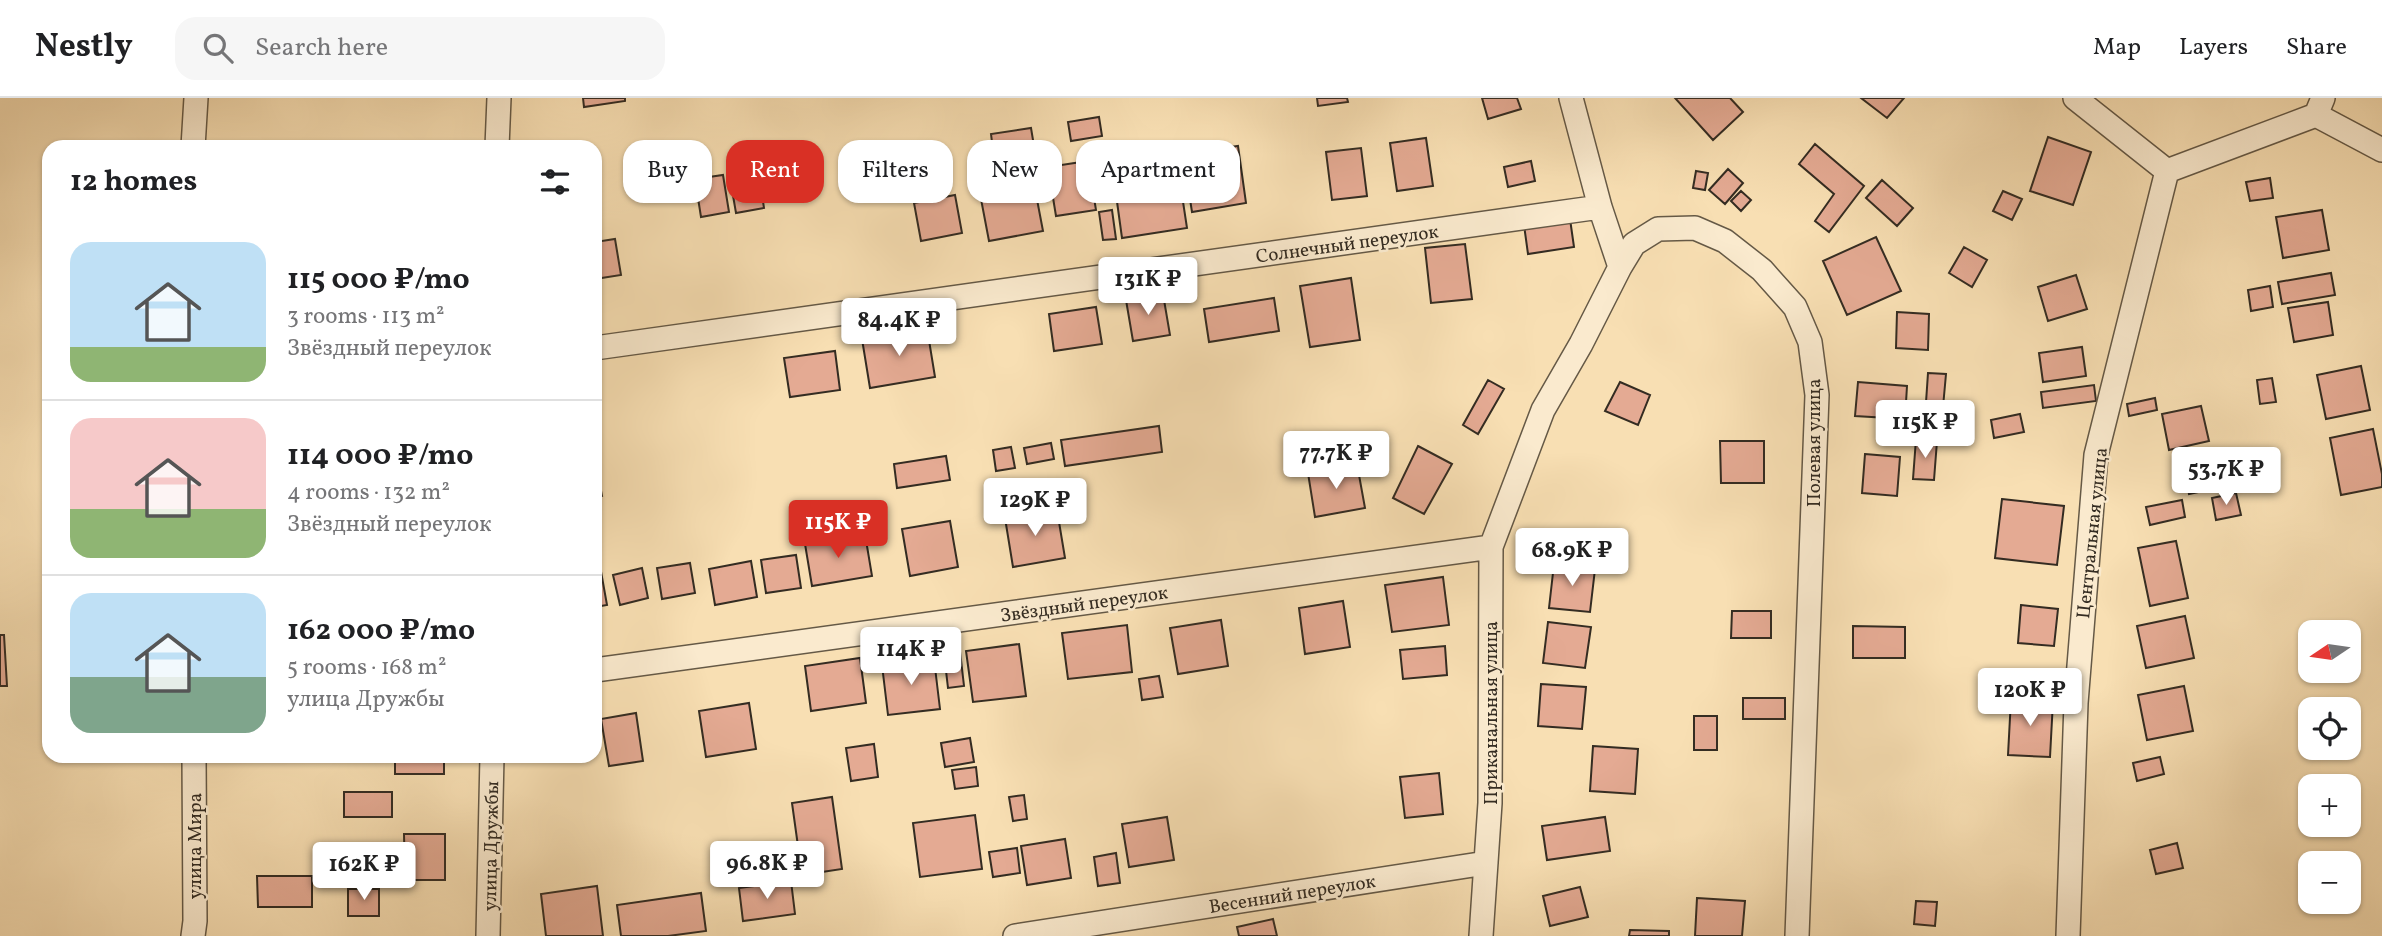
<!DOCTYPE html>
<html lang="en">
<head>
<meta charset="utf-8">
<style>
  body { margin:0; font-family:Vollkorn,serif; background:#f6f6f6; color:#202124; height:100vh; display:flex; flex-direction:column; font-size:26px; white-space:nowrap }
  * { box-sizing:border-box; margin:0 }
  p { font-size:23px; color:#757577 }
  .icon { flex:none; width:38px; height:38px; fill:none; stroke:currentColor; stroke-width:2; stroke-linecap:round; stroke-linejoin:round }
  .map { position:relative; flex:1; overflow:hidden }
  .details { position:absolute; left:42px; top:42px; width:560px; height:623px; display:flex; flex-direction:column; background:#fff; border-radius:21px; box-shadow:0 2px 5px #0004 }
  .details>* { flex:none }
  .guide { position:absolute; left:623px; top:42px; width:665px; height:63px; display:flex; gap:14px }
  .needle { width:46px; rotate:257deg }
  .fabs { position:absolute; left:2298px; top:522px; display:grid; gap:14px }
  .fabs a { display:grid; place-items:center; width:63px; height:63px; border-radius:14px; background:#fff; box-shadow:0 2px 5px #0004; font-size:35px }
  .price { position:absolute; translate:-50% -60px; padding:0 16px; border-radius:7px; background:#fff; color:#222; font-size:23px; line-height:46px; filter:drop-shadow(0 2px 4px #0008) }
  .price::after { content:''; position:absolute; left:50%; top:42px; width:21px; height:16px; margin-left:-10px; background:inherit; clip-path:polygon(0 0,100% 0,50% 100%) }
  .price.active { background:#d93025; color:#fff }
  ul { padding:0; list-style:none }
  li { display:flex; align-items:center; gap:21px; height:175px; padding:0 28px }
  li+li { border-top:2px solid #e0e0e0 }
  li span { display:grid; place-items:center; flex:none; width:196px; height:140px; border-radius:21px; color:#555 }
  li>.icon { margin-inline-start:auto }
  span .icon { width:84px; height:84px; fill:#fffc; stroke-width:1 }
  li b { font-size:30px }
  h2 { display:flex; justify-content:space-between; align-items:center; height:84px; padding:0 28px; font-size:30px }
  .chip { padding:0 24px; border-radius:21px; background:#fff; box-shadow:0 2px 5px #0004; font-size:24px; line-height:63px }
  .chip.active { background:#d93025; color:#fff }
  header { display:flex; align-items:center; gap:42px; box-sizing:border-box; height:98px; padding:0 35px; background:#fff; border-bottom:2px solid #e0e0e0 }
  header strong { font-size:33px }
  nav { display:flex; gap:38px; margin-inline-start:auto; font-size:24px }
  .search { width:490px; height:63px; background:#f6f6f6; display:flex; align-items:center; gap:18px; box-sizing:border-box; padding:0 24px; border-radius:21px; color:#757577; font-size:26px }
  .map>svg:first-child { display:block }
  .building { fill:#e4aa93; stroke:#342c22; stroke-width:2 }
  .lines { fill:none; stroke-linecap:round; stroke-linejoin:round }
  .street-casing { stroke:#655946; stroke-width:26 }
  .street { stroke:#faeace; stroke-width:23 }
  .labels { text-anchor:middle; stroke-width:5; stroke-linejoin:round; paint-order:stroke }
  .street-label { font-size:19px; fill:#342c22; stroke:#faeace }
</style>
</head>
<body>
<header>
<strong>Nestly</strong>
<div class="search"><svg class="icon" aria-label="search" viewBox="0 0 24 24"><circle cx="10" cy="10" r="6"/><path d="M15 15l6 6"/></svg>Search here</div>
<nav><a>Map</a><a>Layers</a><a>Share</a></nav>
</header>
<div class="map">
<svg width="2382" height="838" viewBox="0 0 2382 838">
  <rect width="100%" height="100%" fill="#f8dfb3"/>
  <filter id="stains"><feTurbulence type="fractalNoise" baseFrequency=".00286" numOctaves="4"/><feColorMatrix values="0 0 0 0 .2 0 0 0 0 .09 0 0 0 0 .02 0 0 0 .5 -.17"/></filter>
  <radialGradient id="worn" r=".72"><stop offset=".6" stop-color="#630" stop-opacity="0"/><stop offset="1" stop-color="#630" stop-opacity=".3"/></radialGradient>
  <path class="building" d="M583 0H625V3L584 9Z
    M1317 0H1347L1348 4 1318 8Z
    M1482 0H1517L1521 11 1488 21Z
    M1675 0H1730L1743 14 1713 42Z
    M1861 0H1904L1887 20Z
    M1099 19 1102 38 1071 43 1068 24Z
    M1031 30 1035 54 994 60 991 36Z
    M2048 39 2091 54 2073 107 2030 93Z
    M1426 40 1433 88 1397 93 1390 45Z
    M1815 46 1864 88 1829 134 1815 123 1834 96 1799 66Z
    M1238 48 1246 105 1192 114 1183 56Z
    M1361 50 1367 98 1332 102 1326 54Z
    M1175 51 1187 130 1122 140 1111 60Z
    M1088 63 1096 112 1056 118 1048 69Z
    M1531 63 1535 83 1508 89 1504 69Z
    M758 70 764 110 736 115 729 74Z
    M1728 71 1743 85 1725 106 1709 92Z
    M1696 73 1708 75 1705 92 1693 90Z
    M723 77 729 114 701 119 695 81Z
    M2270 80 2273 100 2250 103 2246 84Z
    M1882 82 1913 110 1897 128 1866 100Z
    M1035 91 1043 133 989 143 981 101Z
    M1741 93 1751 102 1741 113 1731 103Z
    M2003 93 2022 101 2012 122 1993 113Z
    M955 97 962 135 921 143 914 105Z
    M1112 112 1116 141 1103 142 1099 114Z
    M2322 112 2329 152 2283 160 2276 119Z
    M1570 121 1574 149 1528 156 1524 127Z
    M1876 139 1901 193 1847 217 1823 163Z
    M615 141 621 177 595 181V144Z
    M1465 146 1472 201 1431 205 1425 150Z
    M1964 149 1987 162 1972 189 1949 175Z
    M2331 175 2335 197 2282 206 2278 184Z
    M2076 177 2087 211 2048 223 2038 189Z
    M1351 180 1360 242 1310 249 1300 188Z
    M2270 188 2273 209 2251 213 2248 192Z
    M1163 196 1170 237 1133 243 1126 202Z
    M1274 200 1279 233 1209 244 1204 211Z
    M2328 204 2333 237 2294 244 2288 210Z
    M1096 209 1102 246 1054 253 1049 216Z
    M1897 214 1929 216 1928 252 1896 250Z
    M927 230 935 279 870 290 862 241Z
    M2082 249 2086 278 2043 284 2039 255Z
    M835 253 840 292 790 299 784 260Z
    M2361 268 2370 312 2326 321 2317 277Z
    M1928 275 1946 276 1942 320 1925 319Z
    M2272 280 2276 304 2260 306 2257 282Z
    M1488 282 1504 291 1478 336 1463 327Z
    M1620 284 1650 297 1638 327 1605 313Z
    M1858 284 1907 288 1905 321 1855 318Z
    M2094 287 2096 303 2043 310 2041 294Z
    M2155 300 2157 312 2129 318 2127 306Z
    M2201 308 2209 343 2169 352 2162 316Z
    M2020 316 2024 334 1994 340 1991 322Z
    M1159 328 1162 354 1065 368 1061 342Z
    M2373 331 2382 376V389L2341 397 2330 340Z
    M1916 341 1937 343 1934 382 1913 381Z
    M1720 343H1764V385H1721Z
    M1051 345 1054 361 1027 366 1024 350Z
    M1418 348 1452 366 1424 416 1393 400Z
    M1011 349 1015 370 996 373 993 352Z
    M1865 356 1900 359 1897 398 1862 395Z
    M946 358 950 382 897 390 894 366Z
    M595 361 602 398 595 399Z
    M1357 366 1365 410 1315 419 1308 375Z
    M2203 372 2208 392 2189 396 2185 375Z
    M2236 395 2241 417 2216 422 2212 400Z
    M2002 401 2064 408 2057 467 1995 460Z
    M2182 402 2185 419 2150 427 2146 409Z
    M1057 412 1065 460 1013 469 1005 420Z
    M950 423 958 469 910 478 902 431Z
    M865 436 872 478 812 488 805 446Z
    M2176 443 2188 500 2150 508 2138 450Z
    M796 457 801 490 766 495 761 462Z
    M751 463 757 499 715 507 709 471Z
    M690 465 695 495 662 501 657 470Z
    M1554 466 1595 471 1590 514 1549 510Z
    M600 468 607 507 595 509V469Z
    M642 470 648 500 620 507 613 477Z
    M1443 479 1449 527 1392 534 1385 487Z
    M1343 503 1350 549 1305 556 1299 510Z
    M2021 507 2058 511 2054 548 2018 545Z
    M1732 513H1771V540H1731Z
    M2185 518 2194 560 2146 570 2137 528Z
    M1221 522 1228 568 1178 576 1170 530Z
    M1548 524 1591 529 1585 570 1543 565Z
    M1127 527 1132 574 1068 581 1062 535Z
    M1853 528 1905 529V560H1853Z
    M958 536 964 588 948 590 942 538Z
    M0 537H4L7 588H0Z
    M1019 546 1026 598 973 604 966 553Z
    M1445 548 1447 577 1403 581 1400 552Z
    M860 560 866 605 811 613 805 568Z
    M934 561 940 611 888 617 882 567Z
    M1159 578 1163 599 1142 602 1139 581Z
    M1541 586 1586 589 1582 631 1538 628Z
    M2184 588 2193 633 2147 642 2138 597Z
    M1743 600H1785V621H1743Z
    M2011 601 2053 603 2050 659 2008 657Z
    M749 605 756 651 706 659 699 613Z
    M636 615 643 663 609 668 601 621Z
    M1694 618H1717V652H1694Z
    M970 640 974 664 945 669 941 645Z
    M874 646 878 679 851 683 846 650Z
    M1593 648 1638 651 1635 696 1590 693Z
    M395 658H444V676H395Z
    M2160 659 2164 676 2137 683 2133 665Z
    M976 669 978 688 955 691 952 672Z
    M1439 675 1443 716 1405 720 1400 679Z
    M344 694H392V719H344Z
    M1024 697 1027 721 1013 723 1009 699Z
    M832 699 842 771 802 777 792 705Z
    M975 717 982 771 920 779 913 725Z
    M1167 719 1174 762 1129 769 1122 726Z
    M1605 719 1610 753 1547 762 1542 728Z
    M404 736H445V782H405Z
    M1065 741 1071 780 1027 787 1021 748Z
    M2177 745 2183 770 2156 776 2150 752Z
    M1017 750 1020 775 993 779 989 754Z
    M1116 755 1120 785 1098 788 1094 759Z
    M257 778H312V809H258Z
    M791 783 795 816 743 823 739 790Z
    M597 788 603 838H546L541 796Z
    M1580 789 1588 819 1550 828 1543 798Z
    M348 791H379V818H348Z
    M701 795 706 833 668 838H621L617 807Z
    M1697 800 1745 803 1742 838H1695Z
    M1916 803 1937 804 1935 828 1914 826Z
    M1273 821 1277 838H1239L1237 829Z
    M1630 832 1669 833V838H1629Z"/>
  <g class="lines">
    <g class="street-casing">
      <path id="street" d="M1571 0 1600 109 1620 169 1634 146 1658 131 1695 130 1725 143 1762 172 1795 209 1810 244 1817 297 1797 838
        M2323 0 2316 17 2382 52
        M193 49 196 0
        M497 49 499 0
        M2167 73 2316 17
        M595 250 1600 109
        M595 572 1491 449
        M193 838 195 823 194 658
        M488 838 492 658
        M1015 838 1486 765
        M1481 838 1490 705 1491 449 1543 312 1581 246 1620 169
        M2068 838 2076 605 2096 357 2167 73 2075 0"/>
    </g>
    <use href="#street" class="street"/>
  </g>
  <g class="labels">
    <g class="street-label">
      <text transform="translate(1347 145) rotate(-8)" y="7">Солнечный переулок</text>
      <text transform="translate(1813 345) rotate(-90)" y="7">Полевая улица</text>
      <text transform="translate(2091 435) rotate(-84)" y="7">Центральная улица</text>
      <text transform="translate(1084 505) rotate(-8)" y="7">Звёздный переулок</text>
      <text transform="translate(1490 615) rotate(-90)" y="7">Приканальная улица</text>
      <text transform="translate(194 748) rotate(-90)" y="7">улица Мира</text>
      <text transform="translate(490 748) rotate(-89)" y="7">улица Дружбы</text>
      <text transform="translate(1292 795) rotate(-9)" y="7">Весенний переулок</text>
    </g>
  </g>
  <rect width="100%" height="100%" filter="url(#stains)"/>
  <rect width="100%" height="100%" fill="url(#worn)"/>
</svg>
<div class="fabs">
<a><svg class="needle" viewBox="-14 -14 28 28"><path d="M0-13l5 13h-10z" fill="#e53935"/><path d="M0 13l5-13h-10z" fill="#757577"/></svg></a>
<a><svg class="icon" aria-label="locate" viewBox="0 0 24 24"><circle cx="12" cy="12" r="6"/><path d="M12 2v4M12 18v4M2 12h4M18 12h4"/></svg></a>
<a>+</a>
<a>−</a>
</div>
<b class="price" style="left:1148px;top:219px">131K ₽</b>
<b class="price" style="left:899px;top:260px">84.4K ₽</b>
<b class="price" style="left:1925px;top:362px">115K ₽</b>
<b class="price" style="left:1336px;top:393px">77.7K ₽</b>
<b class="price" style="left:2226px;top:409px">53.7K ₽</b>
<b class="price" style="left:1035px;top:440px">129K ₽</b>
<b class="price active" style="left:838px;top:462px">115K ₽</b>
<b class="price" style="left:1572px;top:490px">68.9K ₽</b>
<b class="price" style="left:911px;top:589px">114K ₽</b>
<b class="price" style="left:2030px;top:630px">120K ₽</b>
<b class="price" style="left:767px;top:803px">96.8K ₽</b>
<b class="price" style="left:364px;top:804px">162K ₽</b>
<div class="guide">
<a class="chip">Buy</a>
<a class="chip active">Rent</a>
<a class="chip">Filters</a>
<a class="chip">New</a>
<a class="chip">Apartment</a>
</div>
<section class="details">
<h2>12 homes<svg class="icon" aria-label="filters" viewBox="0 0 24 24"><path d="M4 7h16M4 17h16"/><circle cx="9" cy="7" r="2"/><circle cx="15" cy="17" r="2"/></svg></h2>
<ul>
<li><span style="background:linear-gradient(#bfe0f5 75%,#8fb573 0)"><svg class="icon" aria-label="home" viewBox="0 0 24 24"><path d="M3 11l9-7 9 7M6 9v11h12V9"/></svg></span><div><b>115 000 ₽/mo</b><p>3 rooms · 113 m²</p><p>Звёздный переулок</p></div></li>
<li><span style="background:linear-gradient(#f6c9c9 65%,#8fb573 0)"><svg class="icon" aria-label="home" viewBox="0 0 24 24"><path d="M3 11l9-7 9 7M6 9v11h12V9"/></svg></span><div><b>114 000 ₽/mo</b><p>4 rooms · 132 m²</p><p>Звёздный переулок</p></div></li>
<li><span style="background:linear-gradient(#bfe0f5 60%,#7fa58c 0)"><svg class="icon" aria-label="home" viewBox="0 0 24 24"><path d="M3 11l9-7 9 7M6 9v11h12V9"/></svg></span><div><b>162 000 ₽/mo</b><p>5 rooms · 168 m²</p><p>улица Дружбы</p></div></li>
</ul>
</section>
</div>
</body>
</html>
